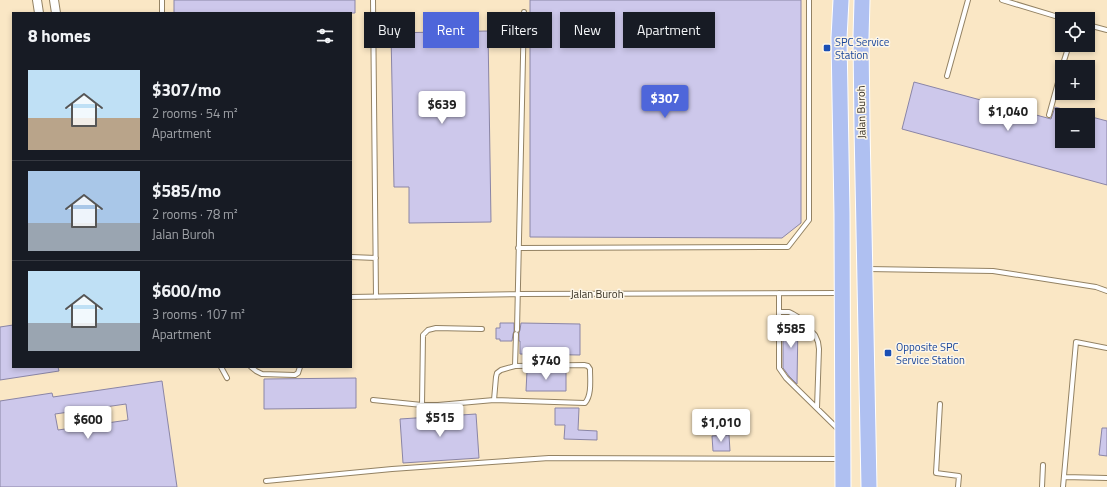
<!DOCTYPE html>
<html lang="en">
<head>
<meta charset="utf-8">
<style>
  body { margin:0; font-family:"Titillium Web",sans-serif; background:#242831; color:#f1f3f6; height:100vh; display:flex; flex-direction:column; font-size:15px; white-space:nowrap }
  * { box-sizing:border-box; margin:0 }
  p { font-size:13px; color:#9ea1a6 }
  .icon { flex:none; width:22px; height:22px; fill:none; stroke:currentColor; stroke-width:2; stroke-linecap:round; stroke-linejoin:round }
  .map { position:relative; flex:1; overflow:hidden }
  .panel { position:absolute; left:12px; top:12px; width:340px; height:356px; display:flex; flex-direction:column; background:#171b24; border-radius:0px; box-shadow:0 2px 6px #0003 }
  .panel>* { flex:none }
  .hud { position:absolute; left:364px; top:12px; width:380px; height:36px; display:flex; gap:8px }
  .buttons { position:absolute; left:1055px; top:12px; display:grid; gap:8px }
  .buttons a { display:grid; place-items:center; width:40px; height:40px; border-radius:0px; background:#171b24; box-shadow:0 2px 6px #0003; font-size:20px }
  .price { position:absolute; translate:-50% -34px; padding:0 9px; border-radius:4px; background:#fff; color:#222; font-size:13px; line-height:26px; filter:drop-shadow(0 1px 2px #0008) }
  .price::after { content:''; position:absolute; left:50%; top:24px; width:12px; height:9px; margin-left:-6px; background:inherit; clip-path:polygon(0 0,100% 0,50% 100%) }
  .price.on { background:#4e66da; color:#fff }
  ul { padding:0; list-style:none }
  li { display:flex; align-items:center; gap:12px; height:100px; padding:0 16px }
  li+li { border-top:1px solid #363941 }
  li span { display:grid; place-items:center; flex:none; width:112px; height:80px; border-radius:0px; color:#555 }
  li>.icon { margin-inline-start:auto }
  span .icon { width:48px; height:48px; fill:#fffc; stroke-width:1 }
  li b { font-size:17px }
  h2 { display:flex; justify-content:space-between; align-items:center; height:48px; padding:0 16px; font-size:17px }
  .pill { padding:0 14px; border-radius:0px; background:#171b24; box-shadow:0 2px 6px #0003; font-size:14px; line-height:36px }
  .pill.on { background:#4e66da; color:#fff }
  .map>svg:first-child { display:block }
  .building { fill:#cdc8eb; stroke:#8a85a6; fill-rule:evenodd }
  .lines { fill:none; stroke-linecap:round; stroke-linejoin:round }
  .lane-casing { stroke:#938263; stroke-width:6 }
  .street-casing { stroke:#938263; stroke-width:10 }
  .highway-casing { stroke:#fff; stroke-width:17 }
  .lane { stroke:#fff; stroke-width:4 }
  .street { stroke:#fff; stroke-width:8 }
  .highway { stroke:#afc0f1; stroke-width:15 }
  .transit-dot { fill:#1a4fb4; stroke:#fdf6e8; stroke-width:1.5 }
  .labels { text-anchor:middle; stroke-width:3; stroke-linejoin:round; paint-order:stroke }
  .transit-label { font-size:11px; fill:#164399; stroke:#fdf6e8; text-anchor:start }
  .street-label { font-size:11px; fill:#373023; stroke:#fdf6e8 }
</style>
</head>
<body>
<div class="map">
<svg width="1107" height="487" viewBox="0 0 1107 487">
  <rect width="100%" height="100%" fill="#fae7c5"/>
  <path class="building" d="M174 0H355V13H174Z
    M530 0H801V223L782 238 530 237Z
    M488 31 491 222 409 223V187H394L391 33Z
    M914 82 1051 119 1055 107 1077 113 1076 115H1062V141H1088V116L1107 121V185L902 129Z
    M783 321 798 322 797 384 789 376 783 368Z
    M500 323H514V331L513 334 512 341H500V339H496V328H500Z
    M521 323 580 324V355L520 354V341H519V333L520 330Z
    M13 325V367H58L59 371 0 380V327Z
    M527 371H566V391H526Z
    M356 378V408L264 409V379Z
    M162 381 177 487H0V401L52 393 53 397ZM126 404 128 420 58 430 55 414Z
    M555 408H579L578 430 597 431V440L564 439 565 425H555Z
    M476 414 479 458 403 463 400 419Z
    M1102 428H1107V456L1099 455Z
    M729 435 730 451H713L712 436Z"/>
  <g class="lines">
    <g class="lane-casing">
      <path id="lane" d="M162 0V13
        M373 0 376 297
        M1002 0 1065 19
        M1088 25 1107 30
        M1062 67 1069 45
        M947 76 968 0
        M1049 115 1062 68
        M518 248 788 247 809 220V0
        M351 257 376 258
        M867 269 993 271 1096 287 1107 291
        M779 293V368L786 378 839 430
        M351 297 517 294 840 293
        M779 312H789L793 314 798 317 815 335 818 342 819 349 817 408
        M517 330 524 12
        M515 366 516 334
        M221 367 227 378
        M251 367 256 371 262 374 295 375 298 373 300 367
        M373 400 422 405H438L494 400 585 403C592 395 590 380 590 369L588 366 584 365 515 366 501 370 497 373 496 377 494 400
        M940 404 936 473 959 476 958 487
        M422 405 423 335 428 330 436 328 482 329
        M1064 477 1107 478
        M266 481 392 469 549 458 841 459
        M1042 487 1043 465
        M1063 487 1076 342 1107 348"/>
    </g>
    <g class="street-casing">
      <path id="street" d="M37 0 39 13
        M54 0 56 13"/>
    </g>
    <g class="highway-casing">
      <path id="highway" d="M841 0 839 38 842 214 843 487
        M862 0 861 38 862 127 869 487"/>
    </g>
    <use href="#lane" class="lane"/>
    <use href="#street" class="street"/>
    <use href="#highway" class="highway"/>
  </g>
  <g class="transit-dot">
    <rect x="823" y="44" width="8" height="8" rx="2"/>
    <rect x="884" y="349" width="8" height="8" rx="2"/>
  </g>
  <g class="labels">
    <g class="transit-label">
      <text x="835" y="46">SPC Service<tspan x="835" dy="13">Station</tspan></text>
      <text x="896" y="351">Opposite SPC<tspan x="896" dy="13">Service Station</tspan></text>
    </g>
    <g class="street-label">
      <text transform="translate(861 112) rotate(-91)" y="4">Jalan Buroh</text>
      <text x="597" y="298">Jalan Buroh</text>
    </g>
  </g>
</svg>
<div class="buttons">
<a><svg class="icon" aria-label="locate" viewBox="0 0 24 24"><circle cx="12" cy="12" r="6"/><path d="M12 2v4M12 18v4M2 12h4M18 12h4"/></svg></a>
<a>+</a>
<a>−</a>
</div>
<b class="price on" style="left:665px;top:119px">$307</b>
<b class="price" style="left:442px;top:125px">$639</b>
<b class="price" style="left:1008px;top:132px">$1,040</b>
<b class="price" style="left:791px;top:349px">$585</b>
<b class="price" style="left:546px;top:381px">$740</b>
<b class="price" style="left:440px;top:438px">$515</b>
<b class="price" style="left:88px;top:440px">$600</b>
<b class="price" style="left:721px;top:443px">$1,010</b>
<div class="hud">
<a class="pill">Buy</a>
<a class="pill on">Rent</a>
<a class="pill">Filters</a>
<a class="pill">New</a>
<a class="pill">Apartment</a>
</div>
<section class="panel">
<h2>8 homes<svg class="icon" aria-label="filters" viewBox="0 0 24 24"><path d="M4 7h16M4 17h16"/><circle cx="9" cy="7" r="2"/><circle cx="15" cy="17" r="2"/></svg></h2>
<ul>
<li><span style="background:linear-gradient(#bfe0f5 60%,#b9a48a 0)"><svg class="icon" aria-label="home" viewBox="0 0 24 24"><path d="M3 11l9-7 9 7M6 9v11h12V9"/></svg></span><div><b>$307/mo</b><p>2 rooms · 54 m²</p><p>Apartment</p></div></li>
<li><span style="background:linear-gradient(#a9c7e8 65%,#9aa5b1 0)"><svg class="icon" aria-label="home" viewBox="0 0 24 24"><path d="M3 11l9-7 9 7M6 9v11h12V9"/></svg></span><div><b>$585/mo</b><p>2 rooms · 78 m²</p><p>Jalan Buroh</p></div></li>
<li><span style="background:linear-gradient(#bfe0f5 65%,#9aa5b1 0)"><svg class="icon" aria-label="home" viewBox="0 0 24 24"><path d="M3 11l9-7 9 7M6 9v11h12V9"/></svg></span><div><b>$600/mo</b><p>3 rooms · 107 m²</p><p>Apartment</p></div></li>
</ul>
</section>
</div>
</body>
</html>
